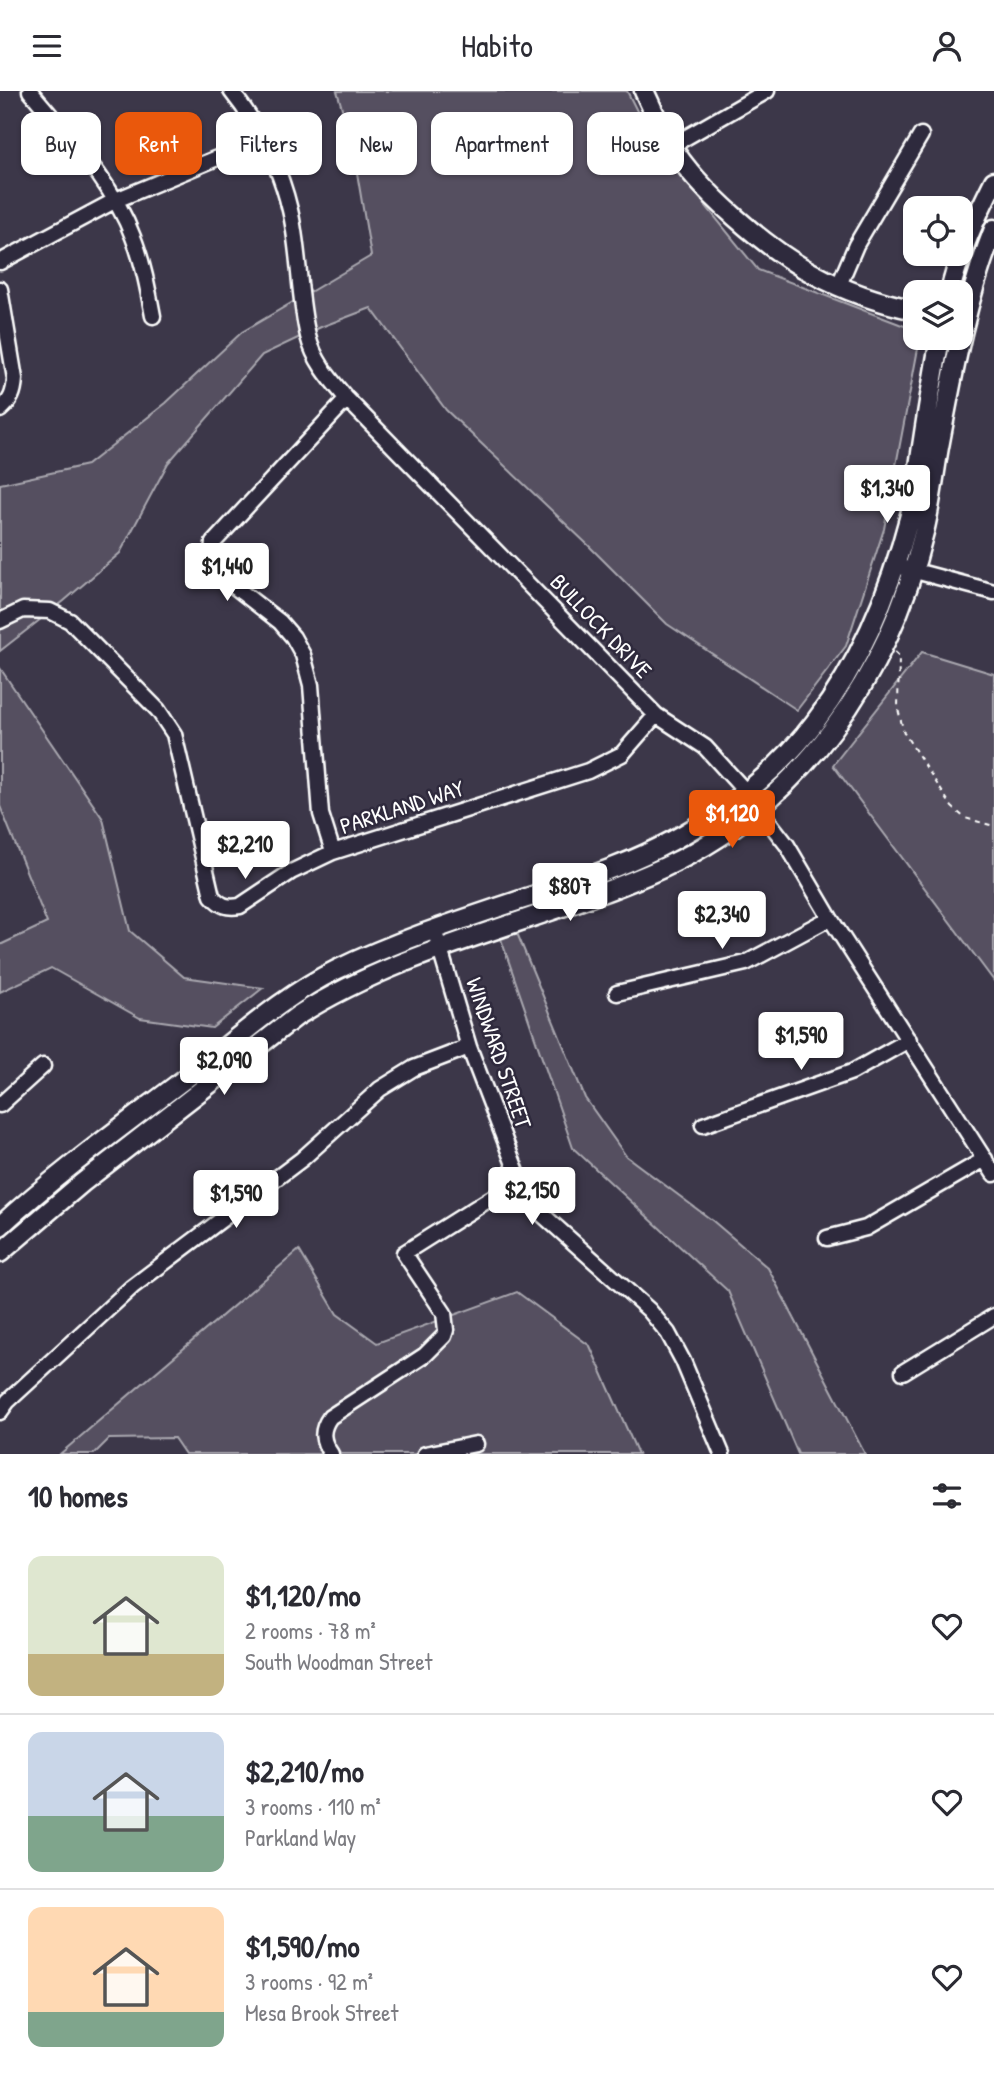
<!DOCTYPE html>
<html lang="en">
<head>
<meta charset="utf-8">
<style>
  body { margin:0; font-family:"Patrick Hand",sans-serif; background:#f2f2f3; color:#2b2b33; height:100vh; display:flex; flex-direction:column; font-size:26px; white-space:nowrap }
  * { box-sizing:border-box; margin:0 }
  p { font-size:23px; color:#7c7c81 }
  .icon { flex:none; width:38px; height:38px; fill:none; stroke:currentColor; stroke-width:2; stroke-linecap:round; stroke-linejoin:round }
  .map { position:relative; height:1363px; overflow:hidden }
  .details { display:flex; flex-direction:column; background:#fff; flex:1 }
  .details>* { flex:none }
  .top-card { position:absolute; left:21px; top:21px; width:952px; height:63px; display:flex; gap:14px }
  .tools { position:absolute; left:903px; top:105px; display:grid; gap:14px }
  .tools a { display:grid; place-items:center; width:70px; height:70px; border-radius:14px; background:#fff; box-shadow:0 2px 5px #0004; font-size:35px }
  .price { position:absolute; translate:-50% -60px; padding:0 16px; border-radius:7px; background:#fff; color:#222; font-size:23px; line-height:46px; filter:drop-shadow(0 2px 4px #0008) }
  .price::after { content:''; position:absolute; left:50%; top:42px; width:21px; height:16px; margin-left:-10px; background:inherit; clip-path:polygon(0 0,100% 0,50% 100%) }
  .price.on { background:#ea580c; color:#fff }
  ul { padding:0; list-style:none }
  li { display:flex; align-items:center; gap:21px; height:175px; padding:0 28px }
  li+li { border-top:2px solid #e1e1e2 }
  li span { display:grid; place-items:center; flex:none; width:196px; height:140px; border-radius:14px; color:#555 }
  li>.icon { margin-inline-start:auto }
  span .icon { width:84px; height:84px; fill:#fffc; stroke-width:1 }
  li b { font-size:30px }
  h2 { display:flex; justify-content:space-between; align-items:center; height:84px; padding:0 28px; font-size:30px }
  .chip { padding:0 24px; border-radius:14px; background:#fff; box-shadow:0 2px 5px #0004; font-size:24px; line-height:63px }
  .chip.on { background:#ea580c; color:#fff }
  header { display:flex; justify-content:space-between; align-items:center; height:91px; padding:0 28px; background:#fff; font-size:32px; font-weight:600 }
  .map>svg:first-child { display:block }
  .green { fill:#555060; stroke:#aaa8b0; stroke-width:2 }
  .lines { fill:none; stroke-linecap:round; stroke-linejoin:round }
  .minor-casing { stroke:#fff; stroke-width:19 }
  .major-casing { stroke:#fff; stroke-width:23 }
  .path { stroke:#fff; stroke-width:2; stroke-dasharray:5 5; stroke-linecap:butt }
  .minor { stroke:#2f2a3d; stroke-width:14 }
  .major { stroke:#2f2a3d; stroke-width:18 }
  .labels { text-anchor:middle; stroke-width:5; stroke-linejoin:round; paint-order:stroke }
  .street-label { font-size:23px; fill:#fff; stroke:#2f2a3d }
</style>
</head>
<body>
<header><svg class="icon" aria-label="menu" viewBox="0 0 24 24"><path d="M4 6h16M4 12h16M4 18h16"/></svg>Habito<svg class="icon" aria-label="person" viewBox="0 0 24 24"><circle cx="12" cy="8" r="4"/><path d="M4 21q1-7 8-7t8 7"/></svg></header>
<div class="map">
<svg width="994" height="1363" viewBox="0 0 994 1363">
  <rect width="100%" height="100%" fill="#3c3749"/>
  <filter id="ink" filterUnits="userSpaceOnUse"><feTurbulence type="fractalNoise" baseFrequency=".0143" numOctaves="2"/><feDisplacementMap in="SourceGraphic" scale="14" xChannelSelector="R" yChannelSelector="G"/><feConvolveMatrix kernelMatrix="1 2 1 2 8 2 1 2 1" color-interpolation-filters="sRGB"/></filter>
  <g filter="url(#ink)">
    <path class="green" d="M337 0H627L650 46 758 179 915 239V247H920L884 438 846 555 797 619 667 533 588 454 446 319 371 217 321 236 262 264 168 372 120 462 64 510 0 560V393L87 374 166 312 242 241 371 165 352 52Z
      M922 561 994 583V890L833 674Z
      M0 577 103 728 130 840 184 886 263 897 212 937 140 927 51 877 0 901V854L47 832 0 715Z
      M517 842 585 1007 626 1065 713 1130 768 1177 865 1363H798L728 1200 573 1057 501 848Z
      M299 1159 337 1223 377 1252 517 1201 590 1255 638 1363H185L174 1347 109 1348 94 1363H60Z"/>
    <g class="lines">
      <g class="minor-casing">
        <path id="minor" d="M30 0C68 46 112 90 133 146 143 171 148 198 153 225
          M231 0C258 34 280 76 290 119 300 160 298 204 308 245 314 270 331 289 347 308L656 624 705 656 745 700 787 754 830 827 994 1083
          M671 55 767 0
          M0 171 116 109 263 48
          M839 194 856 154 921 44
          M0 198 15 288C14 302 11 310 0 319
          M904 477 994 501
          M0 530 23 519 50 520 70 530 158 619 174 643 212 805C221 815 227 817 240 815L291 781 333 761 588 680 622 663 656 624
          M333 761 321 723 311 594 303 564 293 546 280 531 217 482 211 471 213 452 347 308
          M437 848 469 956 520 1089 544 1125 649 1219 668 1242 683 1270 722 1363
          M617 902 746 872 830 827
          M0 1014 43 975
          M703 1034 852 981 909 949
          M827 1147 866 1137 985 1068
          M903 1281 994 1225
          M0 1321 8 1310 132 1196 302 1068 380 998 414 977 469 956
          M331 1363C322 1350 320 1340 330 1326L425 1264 444 1245 446 1239 444 1222 404 1162 520 1089
          M425 1363 476 1353"/>
      </g>
      <g class="major-casing">
        <path id="major" d="M644 0C653 18 660 37 670 53 697 98 768 159 814 183 845 200 881 212 915 219
          M950 201C959 162 976 126 994 90
          M0 1135C61 1079 130 1030 195 980 240 945 285 904 336 879 425 836 523 811 615 776 690 747 766 696 815 631 861 571 891 497 910 424 916 400 919 374 923 349 928 315 934 281 940 247
          M0 1162 82 1092 297 925C411 853 544 831 665 776 802 713 889 584 924 441 931 413 934 384 939 356 953 282 966 208 994 138"/>
      </g>
      <path class="path" d="M895 561 899 565 898 618 904 642 952 716 965 727 994 735"/>
      <use href="#minor" class="minor"/>
      <use href="#major" class="major"/>
    </g>
  </g>
  <g class="labels">
    <g class="street-label">
      <text transform="translate(601 535) rotate(46)" y="8">BULLOCK DRIVE</text>
      <text transform="translate(402 716) rotate(-18)" y="8">PARKLAND WAY</text>
      <text transform="translate(499 962) rotate(71)" y="8">WINDWARD STREET</text>
    </g>
  </g>
</svg>
<div class="tools">
<a><svg class="icon" aria-label="locate" viewBox="0 0 24 24"><circle cx="12" cy="12" r="6"/><path d="M12 2v4M12 18v4M2 12h4M18 12h4"/></svg></a>
<a><svg class="icon" aria-label="layers" viewBox="0 0 24 24"><path d="M12 4l9 5-9 5-9-5zM3 14l9 5 9-5"/></svg></a>
</div>
<b class="price" style="left:887px;top:434px">$1,340</b>
<b class="price" style="left:227px;top:512px">$1,440</b>
<b class="price on" style="left:732px;top:759px">$1,120</b>
<b class="price" style="left:245px;top:790px">$2,210</b>
<b class="price" style="left:570px;top:832px">$807</b>
<b class="price" style="left:722px;top:860px">$2,340</b>
<b class="price" style="left:801px;top:981px">$1,590</b>
<b class="price" style="left:224px;top:1006px">$2,090</b>
<b class="price" style="left:532px;top:1136px">$2,150</b>
<b class="price" style="left:236px;top:1139px">$1,590</b>
<div class="top-card">
<a class="chip">Buy</a>
<a class="chip on">Rent</a>
<a class="chip">Filters</a>
<a class="chip">New</a>
<a class="chip">Apartment</a>
<a class="chip">House</a>
</div>
</div>
<section class="details">
<h2>10 homes<svg class="icon" aria-label="filters" viewBox="0 0 24 24"><path d="M4 7h16M4 17h16"/><circle cx="9" cy="7" r="2"/><circle cx="15" cy="17" r="2"/></svg></h2>
<ul>
<li><span style="background:linear-gradient(#dfe7d0 70%,#c2b280 0)"><svg class="icon" aria-label="home" viewBox="0 0 24 24"><path d="M3 11l9-7 9 7M6 9v11h12V9"/></svg></span><div><b>$1,120/mo</b><p>2 rooms · 78 m²</p><p>South Woodman Street</p></div><svg class="icon" aria-label="heart" viewBox="0 0 24 24"><path d="M12 20l-8-8c-3-5 5-10 8-4 3-6 11-1 8 4z"/></svg></li>
<li><span style="background:linear-gradient(#c9d6e8 60%,#7fa58c 0)"><svg class="icon" aria-label="home" viewBox="0 0 24 24"><path d="M3 11l9-7 9 7M6 9v11h12V9"/></svg></span><div><b>$2,210/mo</b><p>3 rooms · 110 m²</p><p>Parkland Way</p></div><svg class="icon" aria-label="heart" viewBox="0 0 24 24"><path d="M12 20l-8-8c-3-5 5-10 8-4 3-6 11-1 8 4z"/></svg></li>
<li><span style="background:linear-gradient(#ffd9b3 75%,#7fa58c 0)"><svg class="icon" aria-label="home" viewBox="0 0 24 24"><path d="M3 11l9-7 9 7M6 9v11h12V9"/></svg></span><div><b>$1,590/mo</b><p>3 rooms · 92 m²</p><p>Mesa Brook Street</p></div><svg class="icon" aria-label="heart" viewBox="0 0 24 24"><path d="M12 20l-8-8c-3-5 5-10 8-4 3-6 11-1 8 4z"/></svg></li>
</ul>
</section>
</body>
</html>
